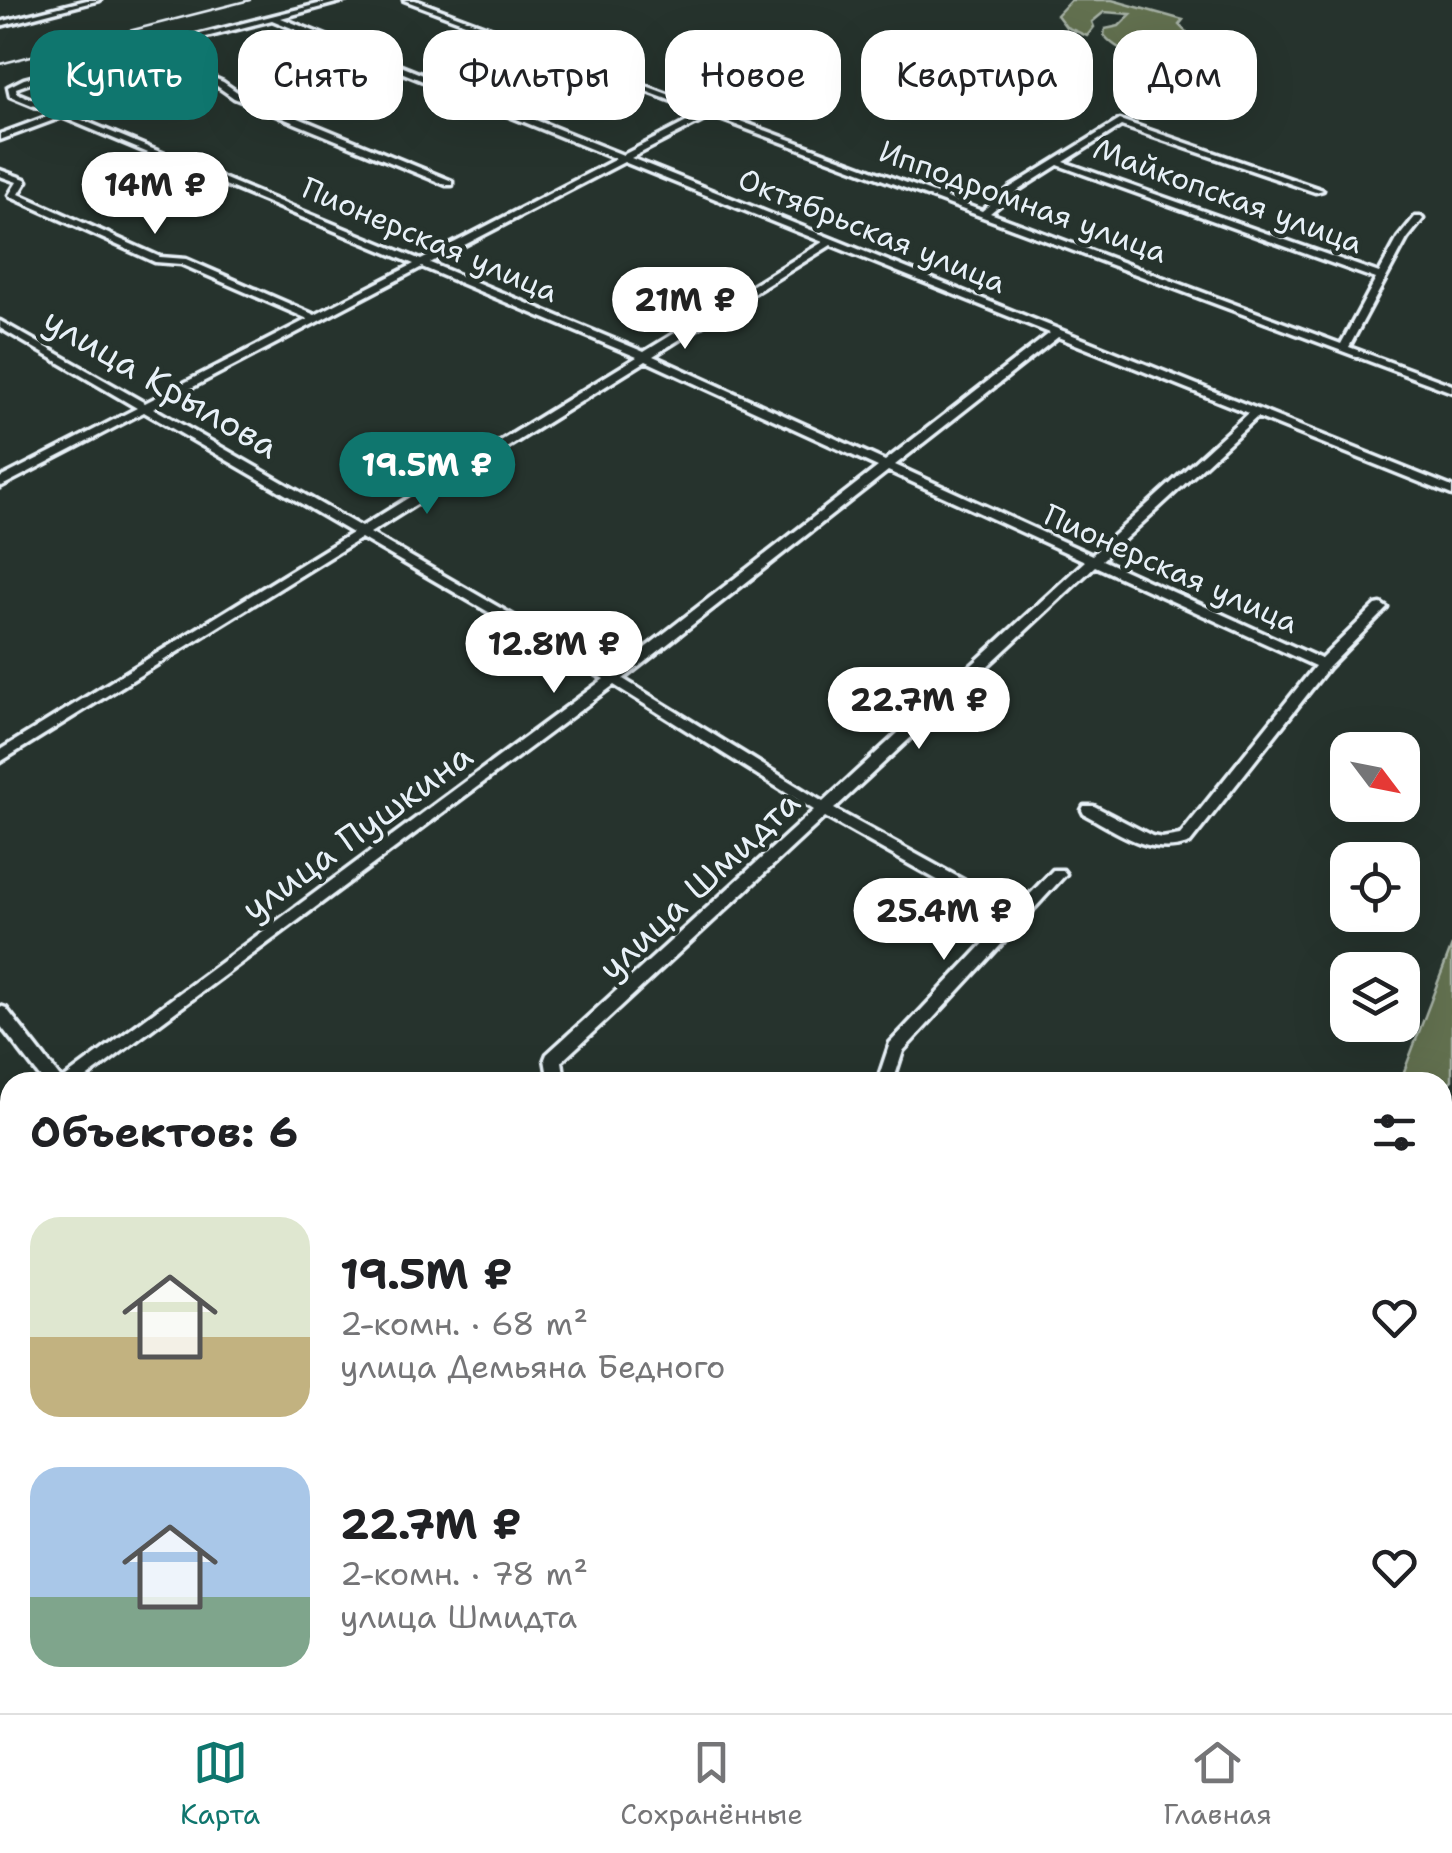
<!DOCTYPE html>
<html lang="ru">
<head>
<meta charset="utf-8">
<style>
  body { margin:0; font-family:"Shantell Sans",sans-serif; background:#f6f6f6; color:#202124; height:100vh; display:flex; flex-direction:column; font-size:38px; white-space:nowrap }
  * { box-sizing:border-box; margin:0 }
  p { font-size:32px; color:#757577 }
  .icon { flex:none; width:55px; height:55px; fill:none; stroke:currentColor; stroke-width:2; stroke-linecap:round; stroke-linejoin:round }
  .map { position:relative; flex:1; overflow:hidden }
  .sheet { position:absolute; left:0px; top:1072px; width:1452px; height:642px; display:flex; flex-direction:column; background:#fff; border-radius:30px 30px 0 0; box-shadow:0 10px 40px #0002 }
  .sheet>* { flex:none }
  .banner { position:absolute; left:30px; top:30px; width:1392px; height:90px; display:flex; gap:20px }
  .needle { width:65px; rotate:122deg }
  .controls { position:absolute; left:1330px; top:732px; display:grid; gap:20px }
  .controls a { display:grid; place-items:center; width:90px; height:90px; border-radius:20px; background:#fff; box-shadow:0 10px 40px #0002; font-size:50px }
  .price { position:absolute; translate:-50% -85px; padding:0 22px; border-radius:35px; background:#fff; color:#222; font-size:32px; line-height:65px; filter:drop-shadow(0 2px 5px #0008) }
  .price::after { content:''; position:absolute; left:50%; top:60px; width:30px; height:22px; margin-left:-15px; background:inherit; clip-path:polygon(0 0,100% 0,50% 100%) }
  .price.selected { background:#0f766e; color:#fff }
  ul { padding:0; list-style:none }
  li { display:flex; align-items:center; gap:30px; height:250px; padding:0 30px }
  li span { display:grid; place-items:center; flex:none; width:280px; height:200px; border-radius:30px; color:#555 }
  li>.icon { margin-inline-start:auto }
  span .icon { width:120px; height:120px; fill:#fffc; stroke-width:1 }
  li b { font-size:42px }
  h2 { display:flex; justify-content:space-between; align-items:center; height:120px; padding:0 30px; font-size:42px }
  .chip { padding:0 35px; border-radius:30px; background:#fff; box-shadow:0 10px 40px #0002; font-size:35px; line-height:90px }
  .chip.selected { background:#0f766e; color:#fff }
  .tab-bar { display:flex; justify-content:space-around; align-items:center; height:140px; border-top:2px solid #e0e0e0; background:#fff; font-size:28px; color:#757577 }
  .tab-bar a { display:grid; justify-items:center; gap:5px }
  .tab-bar .selected { color:#0f766e }
  .map>svg:first-child { display:block }
  .green { fill:#626f50; stroke:#a5b0a4; stroke-width:2.5 }
  .lines { fill:none; stroke-linecap:round; stroke-linejoin:round }
  .river { fill:#486b6f; fill-rule:evenodd }
  .minor-casing { stroke:#e8f1f8; stroke-width:7 }
  .minor { fill:#26332d; fill-rule:evenodd }
  .rail { stroke:#e8f1f8; stroke-width:2.5 }
  .labels { text-anchor:middle; stroke-width:9; stroke-linejoin:round; paint-order:stroke }
  .far-street-label { font-size:30px; fill:#e8f1f8; stroke:#26332d }
  .street-label { font-size:35px; fill:#e8f1f8; stroke:#26332d }
</style>
</head>
<body>
<div class="map">
<svg width="1452" height="1713" viewBox="0 0 1452 1713">
  <rect width="100%" height="100%" fill="#26332d"/>
  <filter id="ink" filterUnits="userSpaceOnUse"><feTurbulence type="fractalNoise" baseFrequency=".01" numOctaves="2"/><feDisplacementMap in="SourceGraphic" scale="20" xChannelSelector="R" yChannelSelector="G"/><feConvolveMatrix kernelMatrix="1 2 1 2 8 2 1 2 1" color-interpolation-filters="sRGB"/></filter>
  <g filter="url(#ink)">
    <path class="green" d="M1071 0H1112L1183 20 1179 25 1190 36 1189 45C1162 61 1124 60 1104 35L1105 29 1119 26 1131 14 1104 12 1092 22 1094 27 1087 36 1066 27 1057 15Z
      M1452 945V1080L1443 1088 1442 1082H1400Z
      M0 1399 10 1410V1582L0 1590Z
      M78 1705H264L276 1713H84Z"/>
    <g class="lines">
      <path class="river" d="M0 1368 10 1372V1410L0 1406Z
        M305 1705H355L359 1713H309Z"/>
      <g class="minor-casing">
        <path id="minor" d="M87 0H100L0 26V22Z
          M334 0H347L281 18 623 155 704 113 404 0H415L982 211 1011 187 1120 120 1323 190 1315 192 1121 126 1064 162 1379 273 1398 238 1415 217H1421L1423 219 1407 239 1349 347 1452 385V392L712 116 631 158 1452 487V495L1257 417 1102 560 1321 659 1376 605 1381 604 1387 608 1328 668 1190 843C1151 858 1118 832 1084 814L1082 810 1084 806H1094L1152 836 1162 838 1180 835 1315 666 1095 566 834 809 1016 909 1053 870H1063L1066 874 903 1051 893 1082H877L890 1043 1007 919 825 817 562 1061 565 1082H549L545 1059 547 1054 814 810 614 685 81 1082H44L0 1025V1006L6 1008 62 1080 604 679 361 538 0 762V750L352 533 144 412 0 487V478L137 408 0 328V321L145 403 308 319 181 264 155 262 11 197 9 195 17 182 0 176V170L25 179 27 181 19 194 160 257 186 259 315 315 414 264 62 117 0 140V134L54 114 10 96 8 87 24 79ZM272 20 616 159 421 260 17 93 16 88 30 83 143 54 217 86 234 98 446 185H452V181L240 94 223 82 152 51ZM624 162 823 242 644 352 430 263ZM1058 165 1376 279 1341 344 990 213 1017 191ZM831 245 1050 333 885 461 653 356ZM422 267 637 357 361 527 153 408ZM1058 337 1248 413 1092 555 895 465ZM646 361 878 467 613 673 370 533ZM888 471 1085 561 823 802 623 679Z"/>
      </g>
      <use href="#minor" class="minor"/>
      <path class="rail" d="M0 64 250 0"/>
    </g>
  </g>
  <g class="labels">
    <g class="far-street-label">
      <text transform="translate(1228 196) rotate(20)" y="10">Майкопская улица</text>
      <text transform="translate(1023 202) rotate(20)" y="10">Ипподромная улица</text>
      <text transform="translate(872 231) rotate(22)" y="10">Октябрьская улица</text>
      <text transform="translate(430 240) rotate(23)" y="10">Пионерская улица</text>
      <text transform="translate(1171 569) rotate(24)" y="10">Пионерская улица</text>
    </g>
    <g class="street-label">
      <text transform="translate(161 383) rotate(30)" y="12">улица Крылова</text>
      <text transform="translate(357 832) rotate(-36)" y="12">улица Пушкина</text>
      <text transform="translate(699 885) rotate(-43)" y="12">улица Шмидта</text>
    </g>
  </g>
</svg>
<div class="controls">
<a><svg class="needle" viewBox="-14 -14 28 28"><path d="M0-13l5 13h-10z" fill="#e53935"/><path d="M0 13l5-13h-10z" fill="#757577"/></svg></a>
<a><svg class="icon" aria-label="locate" viewBox="0 0 24 24"><circle cx="12" cy="12" r="6"/><path d="M12 2v4M12 18v4M2 12h4M18 12h4"/></svg></a>
<a><svg class="icon" aria-label="layers" viewBox="0 0 24 24"><path d="M12 4l9 5-9 5-9-5zM3 14l9 5 9-5"/></svg></a>
</div>
<b class="price" style="left:155px;top:237px">14M ₽</b>
<b class="price" style="left:685px;top:352px">21M ₽</b>
<b class="price selected" style="left:427px;top:517px">19.5M ₽</b>
<b class="price" style="left:554px;top:696px">12.8M ₽</b>
<b class="price" style="left:919px;top:752px">22.7M ₽</b>
<b class="price" style="left:944px;top:963px">25.4M ₽</b>
<div class="banner">
<a class="chip selected">Купить</a>
<a class="chip">Снять</a>
<a class="chip">Фильтры</a>
<a class="chip">Новое</a>
<a class="chip">Квартира</a>
<a class="chip">Дом</a>
</div>
<section class="sheet">
<h2>Объектов: 6<svg class="icon" aria-label="filters" viewBox="0 0 24 24"><path d="M4 7h16M4 17h16"/><circle cx="9" cy="7" r="2"/><circle cx="15" cy="17" r="2"/></svg></h2>
<ul>
<li><span style="background:linear-gradient(#dfe7d0 60%,#c2b280 0)"><svg class="icon" aria-label="home" viewBox="0 0 24 24"><path d="M3 11l9-7 9 7M6 9v11h12V9"/></svg></span><div><b>19.5M ₽</b><p>2-комн. · 68 m²</p><p>улица Демьяна Бедного</p></div><svg class="icon" aria-label="heart" viewBox="0 0 24 24"><path d="M12 20l-8-8c-3-5 5-10 8-4 3-6 11-1 8 4z"/></svg></li>
<li><span style="background:linear-gradient(#a9c7e8 65%,#7fa58c 0)"><svg class="icon" aria-label="home" viewBox="0 0 24 24"><path d="M3 11l9-7 9 7M6 9v11h12V9"/></svg></span><div><b>22.7M ₽</b><p>2-комн. · 78 m²</p><p>улица Шмидта</p></div><svg class="icon" aria-label="heart" viewBox="0 0 24 24"><path d="M12 20l-8-8c-3-5 5-10 8-4 3-6 11-1 8 4z"/></svg></li>
</ul>
</section>
</div>
<nav class="tab-bar">
<a class="selected"><svg class="icon" aria-label="map" viewBox="0 0 24 24"><path d="M3 6l6-2 6 2 6-2v14l-6 2-6-2-6 2zM9 4v14M15 6v14"/></svg>Карта</a>
<a><svg class="icon" aria-label="saved" viewBox="0 0 24 24"><path d="M7 4h10v16l-5-4-5 4z"/></svg>Сохранённые</a>
<a><svg class="icon" aria-label="home" viewBox="0 0 24 24"><path d="M3 11l9-7 9 7M6 9v11h12V9"/></svg>Главная</a>
</nav>
</body>
</html>
